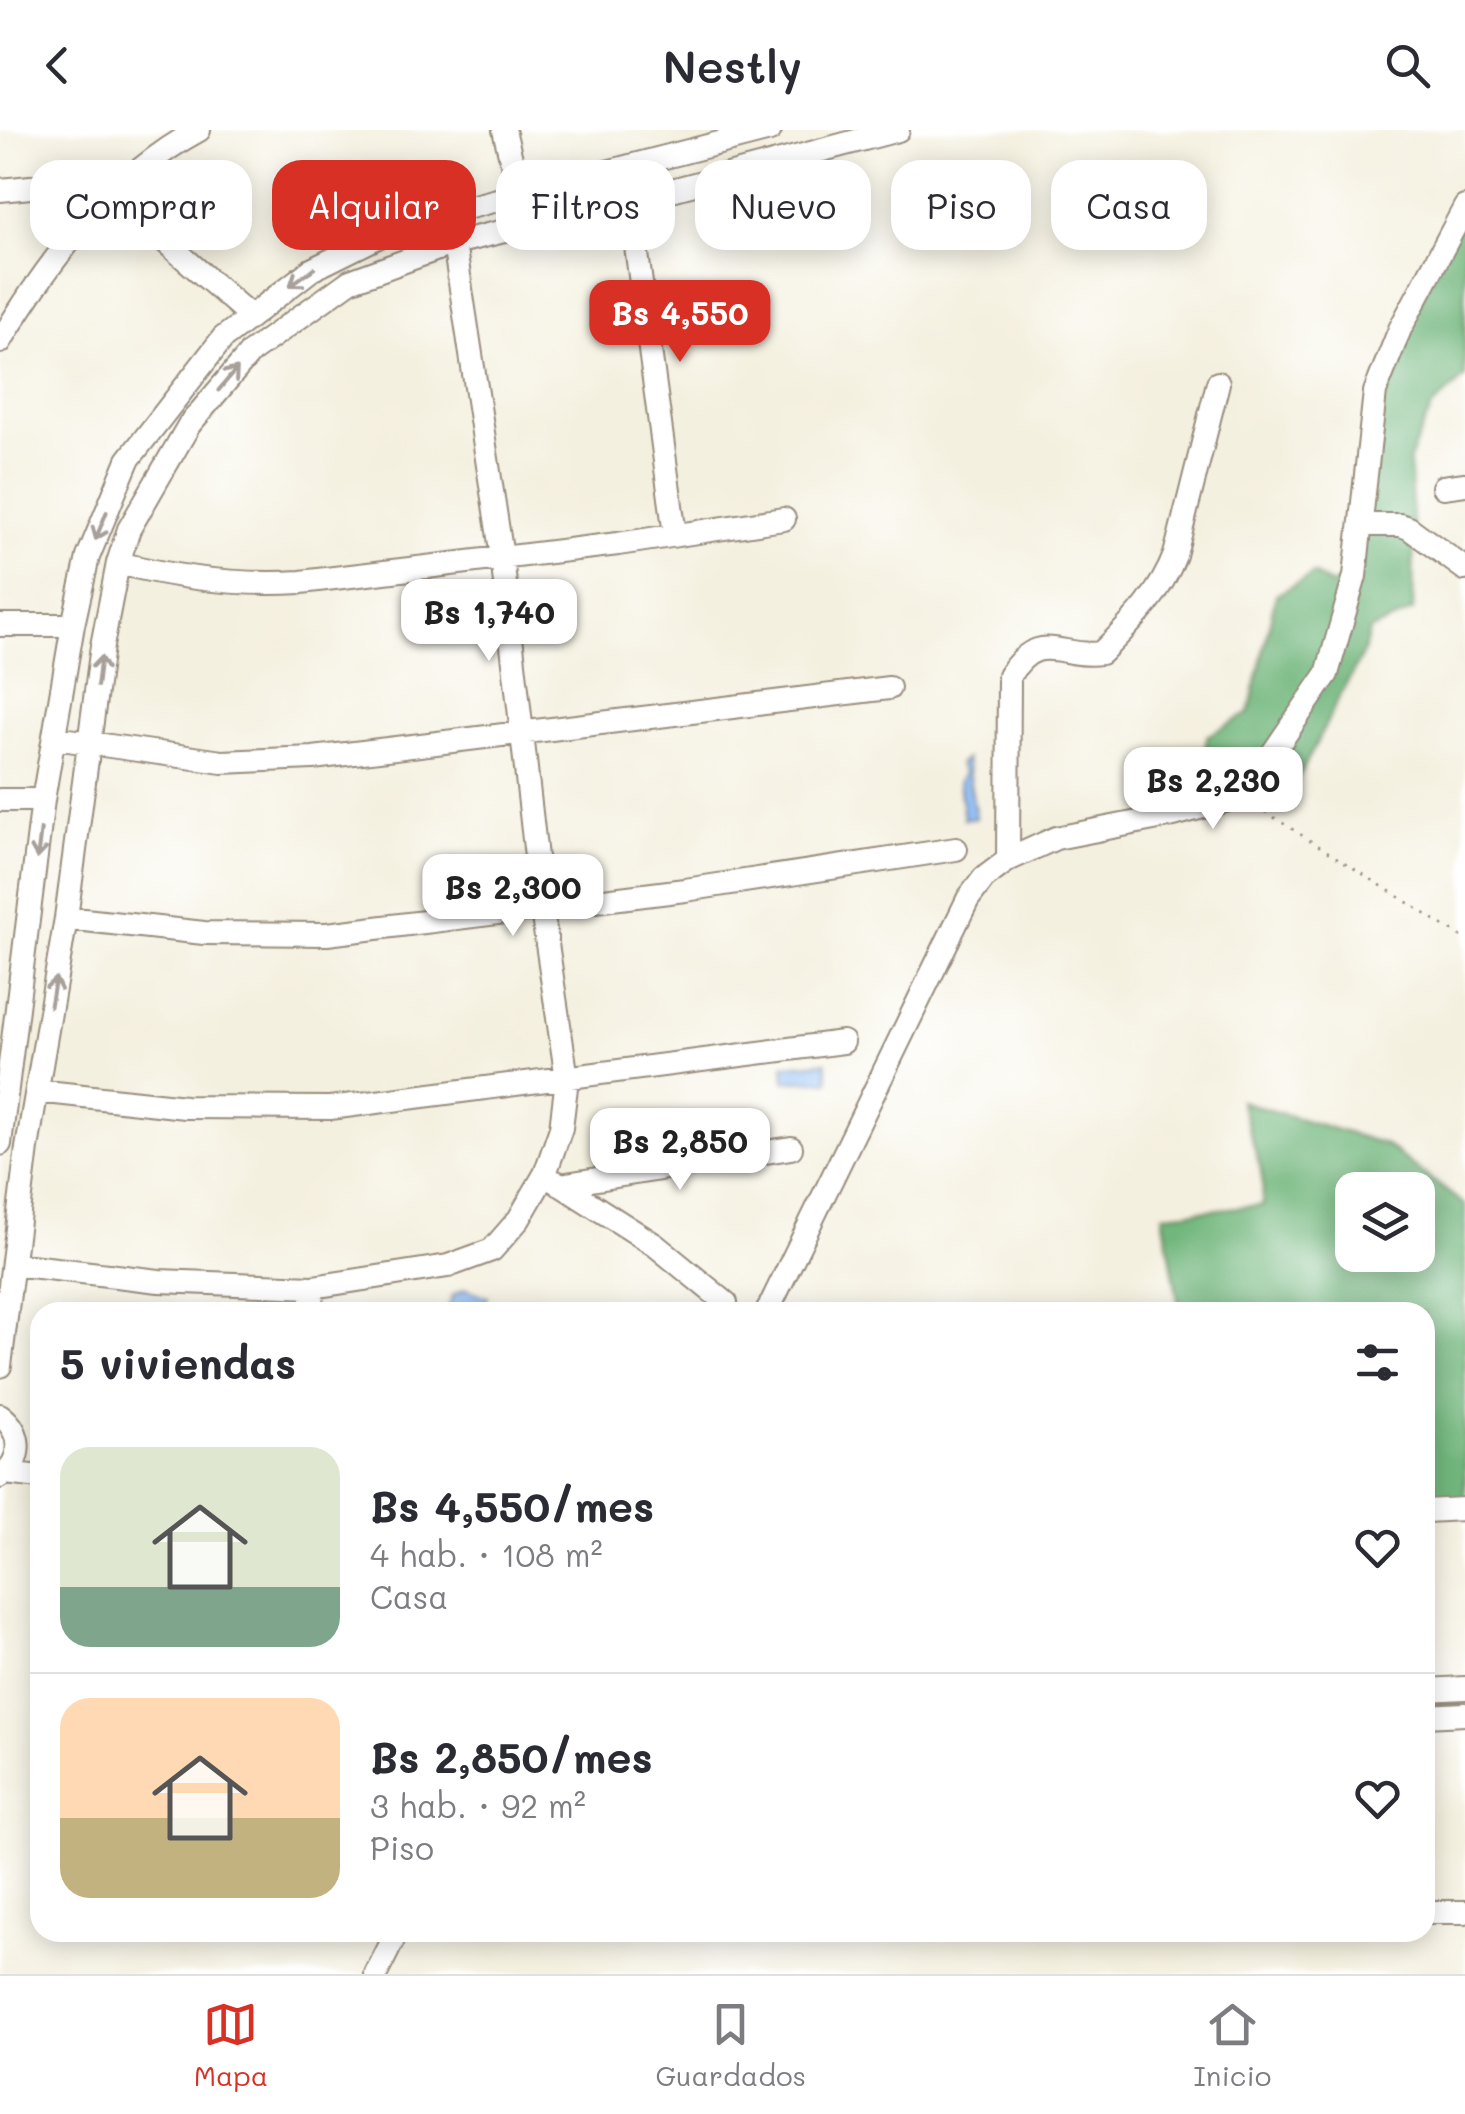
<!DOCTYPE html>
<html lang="es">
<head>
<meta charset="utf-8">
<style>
  body { margin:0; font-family:Mali,sans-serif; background:#f7f7f7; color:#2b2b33; height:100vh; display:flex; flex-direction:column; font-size:38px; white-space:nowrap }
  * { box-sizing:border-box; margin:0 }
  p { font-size:32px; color:#7c7c81 }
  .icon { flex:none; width:55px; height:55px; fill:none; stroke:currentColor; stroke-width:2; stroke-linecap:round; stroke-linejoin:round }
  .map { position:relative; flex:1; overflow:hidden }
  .panel { position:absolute; left:30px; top:1172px; width:1405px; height:640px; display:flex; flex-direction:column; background:#fff; border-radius:30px; box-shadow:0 5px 25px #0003 }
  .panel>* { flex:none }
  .banner { position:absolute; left:30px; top:30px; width:1405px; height:90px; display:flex; gap:20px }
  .controls { position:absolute; left:1335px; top:1042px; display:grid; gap:20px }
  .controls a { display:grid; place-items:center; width:100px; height:100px; border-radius:20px; background:#fff; box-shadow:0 5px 25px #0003; font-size:50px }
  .price { position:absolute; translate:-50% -85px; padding:0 22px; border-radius:20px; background:#fff; color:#222; font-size:32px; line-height:65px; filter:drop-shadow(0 2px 5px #0008) }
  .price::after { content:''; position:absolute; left:50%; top:60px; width:30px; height:22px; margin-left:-15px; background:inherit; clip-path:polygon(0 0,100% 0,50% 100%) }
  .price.on { background:#d93025; color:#fff }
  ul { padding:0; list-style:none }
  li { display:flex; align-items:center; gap:30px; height:250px; padding:0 30px }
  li+li { border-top:2px solid #e1e1e2 }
  li span { display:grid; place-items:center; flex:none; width:280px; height:200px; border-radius:30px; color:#555 }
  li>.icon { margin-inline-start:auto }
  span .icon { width:120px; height:120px; fill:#fffc; stroke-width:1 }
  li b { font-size:42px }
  h2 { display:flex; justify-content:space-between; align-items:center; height:120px; padding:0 30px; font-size:42px }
  .tag { padding:0 35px; border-radius:30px; background:#fff; box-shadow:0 5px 25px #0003; font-size:35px; line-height:90px }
  .tag.on { background:#d93025; color:#fff }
  header { display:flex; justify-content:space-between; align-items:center; height:130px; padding:0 30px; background:#fff; font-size:45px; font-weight:600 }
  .tab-bar { display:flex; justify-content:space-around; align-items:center; height:140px; border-top:2px solid #e1e1e2; background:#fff; font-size:28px; color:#7c7c81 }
  .tab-bar a { display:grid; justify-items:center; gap:5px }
  .tab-bar .on { color:#d93025 }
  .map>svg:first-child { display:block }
  .forest { fill:#71b67b; stroke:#56704c; stroke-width:2.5; fill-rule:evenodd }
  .water { fill:#86b8f3; stroke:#607188; stroke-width:2.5 }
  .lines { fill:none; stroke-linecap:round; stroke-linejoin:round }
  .minor-casing { stroke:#988d7e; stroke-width:26 }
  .path { stroke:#988d7e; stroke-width:2.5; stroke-dasharray:2.5 8; stroke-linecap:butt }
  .minor { stroke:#fff; stroke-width:22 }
  .oneway { stroke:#a79f9a }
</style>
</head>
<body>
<header><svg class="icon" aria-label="back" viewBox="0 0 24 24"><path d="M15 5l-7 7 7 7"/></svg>Nestly<svg class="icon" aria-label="search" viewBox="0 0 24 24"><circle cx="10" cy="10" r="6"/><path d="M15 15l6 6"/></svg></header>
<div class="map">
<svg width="1465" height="1844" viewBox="0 0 1465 1844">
  <rect width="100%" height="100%" fill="#fff"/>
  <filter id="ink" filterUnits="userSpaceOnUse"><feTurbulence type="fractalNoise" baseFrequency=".01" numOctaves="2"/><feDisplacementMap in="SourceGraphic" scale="20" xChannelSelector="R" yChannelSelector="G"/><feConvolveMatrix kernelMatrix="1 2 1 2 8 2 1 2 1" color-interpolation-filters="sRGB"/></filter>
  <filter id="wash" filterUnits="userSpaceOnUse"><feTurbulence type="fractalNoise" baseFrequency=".0048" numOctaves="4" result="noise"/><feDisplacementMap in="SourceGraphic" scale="40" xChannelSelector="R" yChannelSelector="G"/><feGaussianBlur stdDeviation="2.25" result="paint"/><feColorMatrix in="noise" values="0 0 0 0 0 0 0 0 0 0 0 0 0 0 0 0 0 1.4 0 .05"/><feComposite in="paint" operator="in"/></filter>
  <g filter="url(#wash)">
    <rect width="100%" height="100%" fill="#f4f0df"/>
    <path class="forest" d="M1465 77V247L1432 277 1409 329 1414 407 1413 481 1369 501C1364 527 1356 536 1344 558 1321 601 1306 643 1274 681L1249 665H1211L1204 631 1207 606 1249 583 1276 465 1314 444 1331 455 1355 446 1375 262Z
      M1240 971 1384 1014 1465 1075V1375L1425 1377V1182H1180L1163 1084 1263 1075 1262 1043ZM1352 1060H1418V1125H1352Z"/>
    <path class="water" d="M966 629 976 688 964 689 959 651 964 644 959 634Z
      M826 932 829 951H785L784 935Z
      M466 1159 488 1167 480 1182H447L453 1165Z"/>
  </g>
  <g filter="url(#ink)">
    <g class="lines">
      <g class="minor-casing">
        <path id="minor" d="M504 0 513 37 530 62
          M628 57 675 405
          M0 60 41 56 111 64 249 185
          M0 212C50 128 112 47 199 0
          M1443 357 1465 354
          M1362 395H1400L1409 398 1465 439
          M118 433C178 448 240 456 301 452L618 414 784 389
          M0 495H73
          M54 608 222 632 313 628 889 558
          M0 670H43
          M1008 730 1009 546C1039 498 1060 529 1101 523 1132 492 1159 467 1175 425L1218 253
          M66 788 204 803 327 804 685 760 956 719
          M37 961 185 977 330 978 843 912
          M0 1014 43 670 73 495 88 427 128 330 223 208 311 140 404 94 770 0
          M556 1052 655 1115 726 1173
          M560 1055 791 1018
          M13 1134 159 1151 313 1157 448 1136 492 1120 519 1089 545 1044 561 998 567 949 542 780 502 427 454 113
          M311 1182 313 1157
          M767 1182 968 769 984 748 1008 730 1056 708 1174 685 1236 668 1259 643 1327 544 1355 446 1375 262 1400 199 1465 77
          M0 1236 27 1018 66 788 102 516 118 433 129 399 189 295 251 222 350 151 454 113 630 71 898 0
          M0 1285C23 1302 24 1330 0 1347
          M6 1343 40 1347
          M1425 1381 1465 1379
          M1425 1560 1465 1558
          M1425 1586 1465 1584
          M1425 1782H1465
          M376 1844 397 1802"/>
      </g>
      <path class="path" d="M1256 676 1465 809"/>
      <use href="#minor" class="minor"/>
    </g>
    <defs><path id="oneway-shaft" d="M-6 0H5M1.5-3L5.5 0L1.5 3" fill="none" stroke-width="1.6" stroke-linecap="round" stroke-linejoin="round" transform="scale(2.5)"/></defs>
    <g class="oneway">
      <use href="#oneway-shaft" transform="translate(302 147) rotate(145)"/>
      <use href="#oneway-shaft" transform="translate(228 249) rotate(-50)"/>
      <use href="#oneway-shaft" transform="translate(101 396) rotate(112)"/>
      <use href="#oneway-shaft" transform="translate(99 541) rotate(-83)"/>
      <use href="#oneway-shaft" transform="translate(39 714) rotate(97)"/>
      <use href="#oneway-shaft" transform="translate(53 862) rotate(-80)"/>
    </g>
  </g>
</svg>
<div class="controls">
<a><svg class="icon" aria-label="layers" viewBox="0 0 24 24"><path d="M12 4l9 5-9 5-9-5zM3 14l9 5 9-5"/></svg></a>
</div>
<b class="price on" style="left:680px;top:235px">Bs 4,550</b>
<b class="price" style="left:489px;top:534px">Bs 1,740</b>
<b class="price" style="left:1213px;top:702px">Bs 2,230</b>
<b class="price" style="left:513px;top:809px">Bs 2,300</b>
<b class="price" style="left:680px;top:1063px">Bs 2,850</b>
<div class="banner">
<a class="tag">Comprar</a>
<a class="tag on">Alquilar</a>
<a class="tag">Filtros</a>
<a class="tag">Nuevo</a>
<a class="tag">Piso</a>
<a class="tag">Casa</a>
</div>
<section class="panel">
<h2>5 viviendas<svg class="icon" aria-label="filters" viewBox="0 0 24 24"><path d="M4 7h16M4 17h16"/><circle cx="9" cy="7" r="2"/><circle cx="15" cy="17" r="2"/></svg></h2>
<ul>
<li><span style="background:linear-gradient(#dfe7d0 70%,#7fa58c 0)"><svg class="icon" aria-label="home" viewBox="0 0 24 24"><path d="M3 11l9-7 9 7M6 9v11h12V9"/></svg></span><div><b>Bs 4,550/mes</b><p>4 hab. · 108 m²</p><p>Casa</p></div><svg class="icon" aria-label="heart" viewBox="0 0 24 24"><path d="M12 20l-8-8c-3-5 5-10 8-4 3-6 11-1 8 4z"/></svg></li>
<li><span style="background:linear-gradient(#ffd9b3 60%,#c2b280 0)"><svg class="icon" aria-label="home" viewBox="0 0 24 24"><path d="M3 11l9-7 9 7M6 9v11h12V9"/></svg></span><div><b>Bs 2,850/mes</b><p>3 hab. · 92 m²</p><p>Piso</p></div><svg class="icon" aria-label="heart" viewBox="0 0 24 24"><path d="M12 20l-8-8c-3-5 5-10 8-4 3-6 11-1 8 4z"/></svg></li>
</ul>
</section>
</div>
<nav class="tab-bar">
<a class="on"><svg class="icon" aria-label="map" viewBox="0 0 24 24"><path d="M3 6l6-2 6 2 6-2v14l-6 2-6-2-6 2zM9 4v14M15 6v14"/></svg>Mapa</a>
<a><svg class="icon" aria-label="saved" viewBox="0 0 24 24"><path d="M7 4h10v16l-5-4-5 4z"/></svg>Guardados</a>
<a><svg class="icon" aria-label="home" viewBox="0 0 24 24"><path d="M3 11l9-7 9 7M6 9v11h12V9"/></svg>Inicio</a>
</nav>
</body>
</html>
